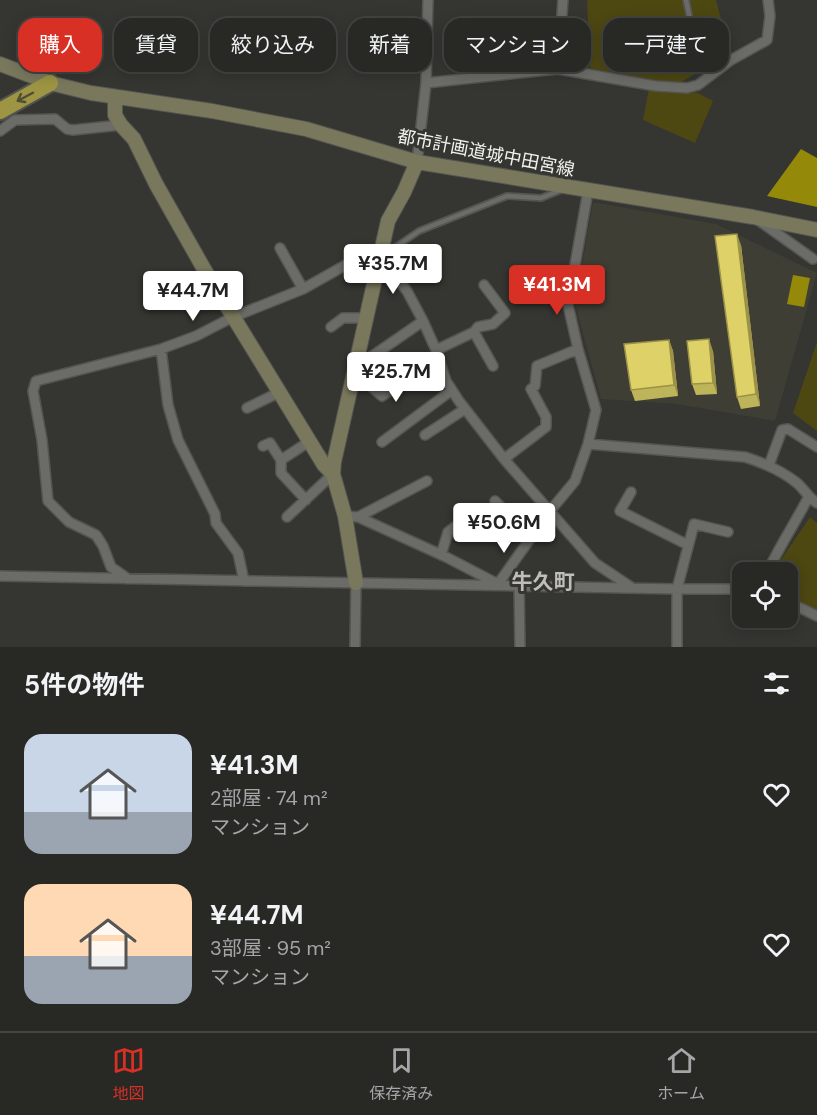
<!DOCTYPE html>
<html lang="ja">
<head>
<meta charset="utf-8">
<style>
  body { margin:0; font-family:"DM Sans","Noto Sans JP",sans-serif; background:#343432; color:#f1f3f6; height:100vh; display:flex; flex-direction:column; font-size:22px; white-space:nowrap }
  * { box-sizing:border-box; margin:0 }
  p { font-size:20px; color:#a5a6a7 }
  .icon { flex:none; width:33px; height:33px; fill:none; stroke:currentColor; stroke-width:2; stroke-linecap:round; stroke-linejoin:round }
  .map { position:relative; height:647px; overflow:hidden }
  .details { display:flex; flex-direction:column; background:#282825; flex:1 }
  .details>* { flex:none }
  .guide { position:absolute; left:18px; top:18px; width:782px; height:54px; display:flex; gap:12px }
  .fabs { position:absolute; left:732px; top:562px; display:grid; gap:12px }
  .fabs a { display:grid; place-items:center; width:66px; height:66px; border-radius:12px; background:#282825; box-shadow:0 3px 15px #0003,0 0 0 2px #444442; font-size:30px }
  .price { position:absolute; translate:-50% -51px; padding:0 14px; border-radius:6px; background:#fff; color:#222; font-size:20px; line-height:39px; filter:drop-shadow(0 2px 3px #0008) }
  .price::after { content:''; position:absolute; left:50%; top:36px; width:18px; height:14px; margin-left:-9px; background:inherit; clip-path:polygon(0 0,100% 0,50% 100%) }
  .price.active { background:#d93025; color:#fff }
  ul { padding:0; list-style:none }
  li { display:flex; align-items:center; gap:18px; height:150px; padding:0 24px }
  li span { display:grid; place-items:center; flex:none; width:168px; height:120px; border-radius:18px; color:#555 }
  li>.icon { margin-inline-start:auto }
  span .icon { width:72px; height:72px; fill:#fffc; stroke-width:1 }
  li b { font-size:26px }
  h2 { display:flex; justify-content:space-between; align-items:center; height:72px; padding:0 24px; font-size:26px }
  .pill { padding:0 21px; border-radius:18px; background:#282825; box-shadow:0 3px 15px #0003,0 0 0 2px #444442; font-size:21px; line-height:54px }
  .pill.active { background:#d93025; color:#fff }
  .tabs { display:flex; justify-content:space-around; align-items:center; height:84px; border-top:2px solid #444442; background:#282825; font-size:16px; color:#a5a6a7 }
  .tabs a { display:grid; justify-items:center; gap:3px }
  .tabs .active { color:#d93025 }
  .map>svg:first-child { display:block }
  .built { fill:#3f3e34 }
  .green { fill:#4d4712 }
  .water { fill:#958909 }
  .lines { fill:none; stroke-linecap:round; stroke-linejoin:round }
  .lane-casing { stroke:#545450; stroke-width:8 }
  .street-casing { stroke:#545450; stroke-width:12 }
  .secondary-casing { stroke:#545450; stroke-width:16 }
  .highway-casing { stroke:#545450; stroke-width:20 }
  .lane { stroke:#6b6b67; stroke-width:4.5 }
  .street { stroke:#6b6b67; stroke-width:9 }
  .secondary { stroke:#7a785c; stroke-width:14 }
  .highway { stroke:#9d9543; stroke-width:16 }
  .wall { fill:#beb459 }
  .shaded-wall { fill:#9b9248 }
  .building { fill:#ddd167; stroke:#9b9248; stroke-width:1.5 }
  .oneway { stroke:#4f4d36 }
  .labels { text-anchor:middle; stroke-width:6; stroke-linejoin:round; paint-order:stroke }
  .street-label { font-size:18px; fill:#f1f1ee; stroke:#353531 }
  .quarter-label { font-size:21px; font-weight:bold; fill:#bfbeba; stroke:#353531 }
</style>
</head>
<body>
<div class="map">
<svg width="817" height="647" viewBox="0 0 817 647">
  <rect width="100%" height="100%" fill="#353531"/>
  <path class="built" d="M593 202 716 224 817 273 775 421 677 404 601 399 575 305Z"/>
  <path class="green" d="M587 0H716L730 53 678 84 590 68Z
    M649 88 698 93 713 101 695 143 643 120Z
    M817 342V431L793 413Z
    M810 517 817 523V611L812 610 788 593V573H772Z"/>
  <path class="water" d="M801 149 817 158V207L767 196Z
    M793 275 810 278 804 307 787 304Z"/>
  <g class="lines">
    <g class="lane-casing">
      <path id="lane" d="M671 57 666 31 691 25
        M616 65 697 53 686 0
        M384 255 419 231 507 196 541 198 561 190"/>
    </g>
    <g class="street-casing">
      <path id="street" d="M558 69 563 0
        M426 83 558 69 656 86 687 88 698 85 731 60 767 40 770 16 768 0
        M0 131 15 120 55 119 67 129 73 130 121 125
        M417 162 426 83 428 0
        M758 220 813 259
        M280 248 303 289
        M331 327 343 318H367
        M474 332 493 366
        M161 349 168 405 178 440 215 514 216 523 238 553 244 581
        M436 350 474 332 478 327 493 324 505 313 484 285
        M355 368 423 321
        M354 372 382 396 438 356
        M247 408 280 392
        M425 435 465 409
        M382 442 452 390
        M588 444 745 457C764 463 781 470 797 483 805 490 808 497 817 503
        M263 446 270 443 281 460V473L306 500
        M504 459 546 427V417L531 389 535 386 537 366 578 349
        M281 460 310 441
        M769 465 782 430 788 429 817 447
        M631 492 620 511 688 545
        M495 501 531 538
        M345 516 358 517 446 557 496 583
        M287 517 333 474
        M358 517 427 481
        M728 532 694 524 677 589H742
        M441 555 448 532 473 513
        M767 573C779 547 795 523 808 498
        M0 576 677 589V647
        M128 579 111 567 103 546 96 535 69 522 48 501 42 440 33 391 36 381 161 349 196 336 233 317 303 289 351 262 381 257 407 291 423 321 436 350 446 381 459 401 504 459 595 563 631 587
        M498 584 550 511 575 481 588 444 596 410 578 349 568 305 588 191
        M519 585 520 647
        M788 602 817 616
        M355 647 356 583"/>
    </g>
    <g class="secondary-casing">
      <path id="secondary" d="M0 64 50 83 91 93 212 111 306 129 417 162 753 217 817 230
        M115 98V115L121 125 134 139 156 184 204 269 324 465 333 474
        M356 583 345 516 333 474 334 462 388 221 404 192 417 162"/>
    </g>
    <g class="highway-casing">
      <path id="highway" d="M0 111 50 83"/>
    </g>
    <use href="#lane" class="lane"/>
    <use href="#street" class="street"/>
    <use href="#secondary" class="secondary"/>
    <use href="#highway" class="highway"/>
  </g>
  <path class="wall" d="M741 245 760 406 741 409 737 397Z
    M669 340 673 351 678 396 635 401 631 390Z
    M713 351 717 394 696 395 692 384Z"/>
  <path class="shaded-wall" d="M737 234 741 245 760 406 756 394Z
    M709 339 713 351 717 394 713 383Z
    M669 340 673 351 678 396 674 385Z"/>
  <path class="building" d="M737 234 756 394 737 397 715 236Z
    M709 339 713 383 692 384 687 341Z
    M669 340 674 385 631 390 624 344Z"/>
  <defs><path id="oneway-shaft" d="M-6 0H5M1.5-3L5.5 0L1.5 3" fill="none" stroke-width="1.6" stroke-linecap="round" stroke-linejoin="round" transform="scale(1.5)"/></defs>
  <use class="oneway" href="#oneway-shaft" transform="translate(25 97) rotate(152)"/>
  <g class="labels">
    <g class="street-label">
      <text transform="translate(486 153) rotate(11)" y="6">都市計画道城中田宮線</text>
    </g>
    <g class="quarter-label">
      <text x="543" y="589">牛久町</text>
    </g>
  </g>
</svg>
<div class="fabs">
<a><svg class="icon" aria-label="locate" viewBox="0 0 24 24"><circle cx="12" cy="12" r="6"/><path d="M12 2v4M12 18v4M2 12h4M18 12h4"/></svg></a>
</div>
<b class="price" style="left:393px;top:295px">¥35.7M</b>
<b class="price active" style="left:557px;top:316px">¥41.3M</b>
<b class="price" style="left:193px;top:322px">¥44.7M</b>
<b class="price" style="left:396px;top:403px">¥25.7M</b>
<b class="price" style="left:504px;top:554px">¥50.6M</b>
<div class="guide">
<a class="pill active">購入</a>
<a class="pill">賃貸</a>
<a class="pill">絞り込み</a>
<a class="pill">新着</a>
<a class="pill">マンション</a>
<a class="pill">一戸建て</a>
</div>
</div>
<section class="details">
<h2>5件の物件<svg class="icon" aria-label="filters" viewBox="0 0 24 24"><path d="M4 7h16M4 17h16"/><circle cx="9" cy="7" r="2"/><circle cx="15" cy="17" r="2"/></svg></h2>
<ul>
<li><span style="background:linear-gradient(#c9d6e8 65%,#9aa5b1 0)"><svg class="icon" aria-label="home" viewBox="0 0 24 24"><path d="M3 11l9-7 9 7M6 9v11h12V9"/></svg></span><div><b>¥41.3M</b><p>2部屋 · 74 m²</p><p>マンション</p></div><svg class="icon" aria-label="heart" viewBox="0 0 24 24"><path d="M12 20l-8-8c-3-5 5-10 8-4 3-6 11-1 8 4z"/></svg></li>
<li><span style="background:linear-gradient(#ffd9b3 60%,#9aa5b1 0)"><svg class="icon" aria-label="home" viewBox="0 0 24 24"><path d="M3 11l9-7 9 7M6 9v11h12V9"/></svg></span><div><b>¥44.7M</b><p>3部屋 · 95 m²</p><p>マンション</p></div><svg class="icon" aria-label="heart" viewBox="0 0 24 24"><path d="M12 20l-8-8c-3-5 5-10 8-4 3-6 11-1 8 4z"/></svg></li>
</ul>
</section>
<nav class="tabs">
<a class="active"><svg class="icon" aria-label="map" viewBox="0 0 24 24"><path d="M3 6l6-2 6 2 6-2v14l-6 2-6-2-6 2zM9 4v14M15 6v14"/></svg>地図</a>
<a><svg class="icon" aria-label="saved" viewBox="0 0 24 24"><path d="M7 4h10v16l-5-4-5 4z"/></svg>保存済み</a>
<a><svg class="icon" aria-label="home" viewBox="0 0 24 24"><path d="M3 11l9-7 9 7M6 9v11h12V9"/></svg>ホーム</a>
</nav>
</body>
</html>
